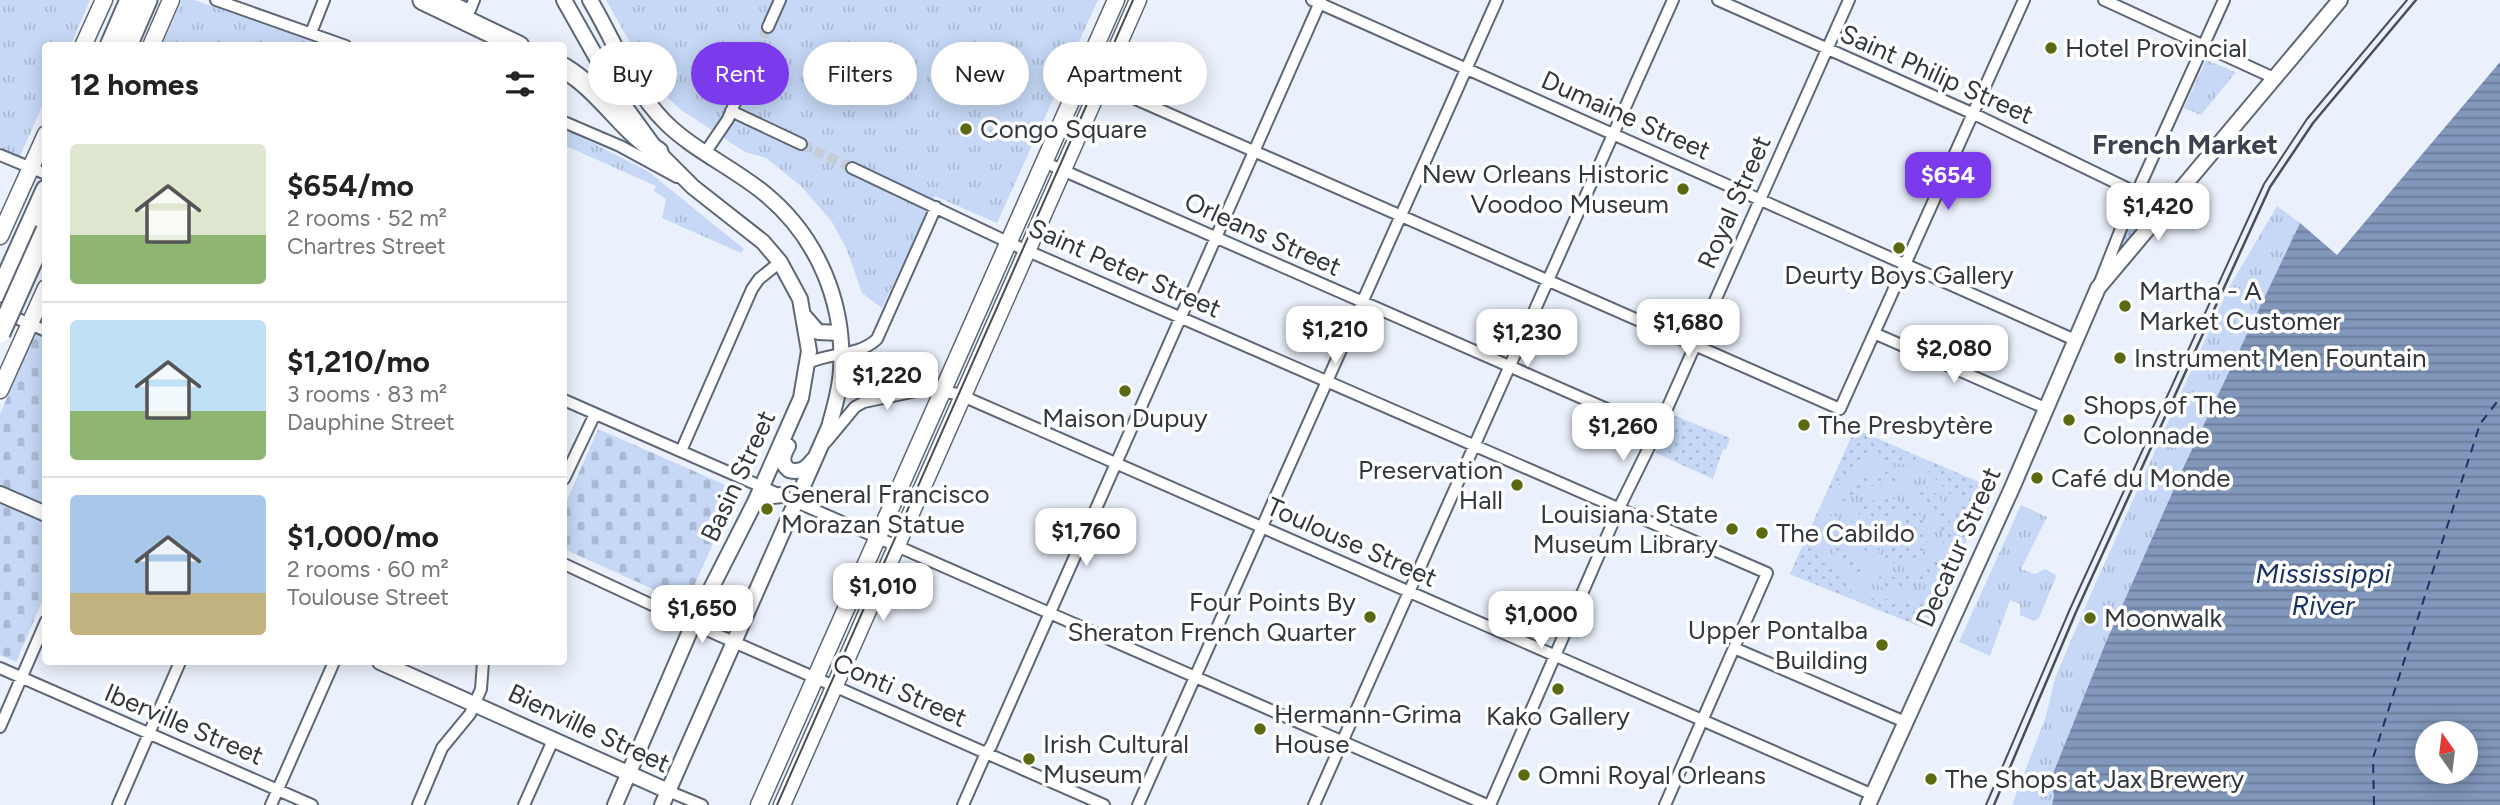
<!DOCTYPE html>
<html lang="en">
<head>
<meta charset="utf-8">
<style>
  body { margin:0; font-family:Figtree,sans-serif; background:#f6f6f6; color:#222; height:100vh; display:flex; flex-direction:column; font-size:26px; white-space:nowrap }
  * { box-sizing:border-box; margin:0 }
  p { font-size:23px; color:#767676 }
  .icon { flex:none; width:38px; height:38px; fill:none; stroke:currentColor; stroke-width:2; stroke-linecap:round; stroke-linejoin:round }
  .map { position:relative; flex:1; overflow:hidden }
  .panel { position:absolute; left:42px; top:42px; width:525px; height:623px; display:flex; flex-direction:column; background:#fff; border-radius:7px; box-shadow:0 4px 18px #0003 }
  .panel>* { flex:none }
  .hud { position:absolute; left:588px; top:42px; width:665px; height:63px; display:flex; gap:14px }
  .needle { width:46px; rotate:346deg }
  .tools { position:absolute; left:2415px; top:721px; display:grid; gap:14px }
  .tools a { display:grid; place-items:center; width:63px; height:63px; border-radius:50%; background:#fff; box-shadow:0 4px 18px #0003; font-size:35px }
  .price { position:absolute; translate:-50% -60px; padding:0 16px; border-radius:14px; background:#fff; color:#222; font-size:23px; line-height:46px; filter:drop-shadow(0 2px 4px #0008) }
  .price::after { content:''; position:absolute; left:50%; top:42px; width:21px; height:16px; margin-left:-10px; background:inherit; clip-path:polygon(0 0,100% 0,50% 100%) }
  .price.current { background:#7c3aed; color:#fff }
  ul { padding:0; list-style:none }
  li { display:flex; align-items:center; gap:21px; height:175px; padding:0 28px }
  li+li { border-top:2px solid #e0e0e0 }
  li span { display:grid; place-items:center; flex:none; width:196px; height:140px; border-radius:7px; color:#555 }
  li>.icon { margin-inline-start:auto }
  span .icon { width:84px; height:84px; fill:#fffc; stroke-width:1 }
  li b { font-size:30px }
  h2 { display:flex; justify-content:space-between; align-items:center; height:84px; padding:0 28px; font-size:30px }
  .pill { padding:0 24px; border-radius:32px; background:#fff; box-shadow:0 4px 18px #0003; font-size:24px; line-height:63px }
  .pill.current { background:#7c3aed; color:#fff }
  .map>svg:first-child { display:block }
  .cemetery { fill:url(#cemetery-stones) }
  .park { fill:url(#park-tufts) }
  .garden { fill:url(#garden-dots) }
  .water { fill:url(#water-rules); fill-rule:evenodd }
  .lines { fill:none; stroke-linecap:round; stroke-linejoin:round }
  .ferry { stroke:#193463; stroke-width:2; stroke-dasharray:9 7; stroke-linecap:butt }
  .minor-tunnel { stroke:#c6ccd6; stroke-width:10; stroke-dasharray:10 5; stroke-linecap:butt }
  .minor-casing { stroke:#5e6776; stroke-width:14 }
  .tertiary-casing { stroke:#5e6776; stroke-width:18 }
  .secondary-casing { stroke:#5e6776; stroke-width:19 }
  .motorway-casing { stroke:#5e6776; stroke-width:23 }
  .minor { stroke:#fff; stroke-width:10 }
  .tertiary { stroke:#fff; stroke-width:14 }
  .secondary { stroke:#fff; stroke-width:16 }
  .motorway { stroke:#fff; stroke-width:19 }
  .tram { stroke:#4a4e55; stroke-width:2 }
  .rail { stroke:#4a4e55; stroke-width:2.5 }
  .motorway-bridge-casing { stroke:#5e6776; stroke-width:23; stroke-linecap:butt }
  .motorway-bridge { stroke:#fff; stroke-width:19 }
  .poi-dot { fill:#5b6910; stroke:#fff; stroke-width:2.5 }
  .labels { text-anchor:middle; stroke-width:7; stroke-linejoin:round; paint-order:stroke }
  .poi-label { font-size:26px; fill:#32363d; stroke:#fff; text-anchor:start }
  .street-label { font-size:26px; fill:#32363d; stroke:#fff }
  .neighbourhood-label { font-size:28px; font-weight:bold; fill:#3a4250; stroke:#fff }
  .water-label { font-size:28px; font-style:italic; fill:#193463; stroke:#fff }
</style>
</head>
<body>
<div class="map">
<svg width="2500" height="805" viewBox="0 0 2500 805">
  <defs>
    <pattern id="cemetery-stones" width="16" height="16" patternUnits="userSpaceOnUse" patternTransform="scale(1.75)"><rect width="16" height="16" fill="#c6d8f6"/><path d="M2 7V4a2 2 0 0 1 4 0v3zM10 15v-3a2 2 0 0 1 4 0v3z" fill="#abbad4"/></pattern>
    <pattern id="park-tufts" width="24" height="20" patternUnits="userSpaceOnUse" patternTransform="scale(1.75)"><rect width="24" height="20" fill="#c6d8f6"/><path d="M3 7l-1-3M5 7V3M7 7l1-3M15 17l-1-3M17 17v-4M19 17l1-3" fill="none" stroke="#abbad4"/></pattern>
    <pattern id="garden-dots" width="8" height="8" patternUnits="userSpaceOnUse" patternTransform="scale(1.75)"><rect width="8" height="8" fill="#c6d8f6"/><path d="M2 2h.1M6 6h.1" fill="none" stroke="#abbad4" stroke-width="1.8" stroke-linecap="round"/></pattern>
    <pattern id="water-rules" width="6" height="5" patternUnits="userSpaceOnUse" patternTransform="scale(1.75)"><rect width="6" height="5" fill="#8197bb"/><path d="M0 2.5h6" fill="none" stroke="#6a7c99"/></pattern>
  </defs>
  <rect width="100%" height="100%" fill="#ebf1fc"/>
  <path class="cemetery" d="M45 312V595L16 662 0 655V414Z
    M598 429 737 490 686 604 564 549V507Z"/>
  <path class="park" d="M0 0H90L71 45 46 46 45 100 20 156 0 147Z
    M182 0H194L326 45H162Z
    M606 0H1098L997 223 935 196 882 308 862 293 847 250 832 222 802 187 766 158 745 152 680 109 665 95 641 62Z
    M2206 60 2236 72 2201 115 2184 108Z
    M564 128 649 172 744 249 741 253 662 218 666 199 654 191 656 186 566 146 564 151Z
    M2141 202 2157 208 2111 262Z
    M2277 206 2300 223 2185 464 2106 642 2050 781 2054 795 2052 805H2012L2046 716 2055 678 2093 589 2227 291Z
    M1855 429 1990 487 1927 629 1790 574Z
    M2021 505 2047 517 2021 569 2035 574 2045 569 2055 574 2056 577 2039 618 2034 621 2020 615V604L2010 600 1990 656 1959 642Z"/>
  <path class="garden" d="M1673 415 1730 438 1726 450 1723 449 1713 479 1656 453Z
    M1855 429 1917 456 1911 465 1886 462 1882 456 1872 454 1867 457 1863 468 1844 479 1829 495 1826 494Z
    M1930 461 1990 487 1960 555 1958 554 1960 537 1957 511 1960 507 1962 503 1958 495H1951L1928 471Z
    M1885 472 1904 475 1905 482 1902 485C1878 482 1862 485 1844 502L1839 499C1845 481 1868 473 1885 472Z
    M1922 484C1944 493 1953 521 1952 543L1948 547 1943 543C1942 518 1936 509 1918 492V487Z
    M1894 499 1901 502 1896 514 1884 518 1879 523 1856 513C1865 500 1879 498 1894 499Z
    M1907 504C1921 513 1931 526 1928 543L1904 533V524L1900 518Z
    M1819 509 1823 510 1821 532 1823 548 1820 553V560L1824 563 1831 564 1852 586 1851 599 1790 574Z
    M1831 515 1837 517 1840 542 1863 569 1864 574 1860 577C1839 575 1823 533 1831 515Z
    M1855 518 1877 528 1878 538 1882 544 1876 557C1862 552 1854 539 1852 524Z
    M1902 539 1924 547 1925 551C1914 563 1896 566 1881 560L1885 547Z
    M1937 560 1943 562C1940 585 1898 591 1879 587L1877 583 1880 576C1904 579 1919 575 1937 560Z
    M1952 568H1954L1927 629 1866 605 1870 599 1874 598 1919 602 1924 590 1937 582Z"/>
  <path class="water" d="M2500 62V805H2052L2054 795 2050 781 2106 642 2185 464 2300 223 2337 255ZM2427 733H2466V772H2427Z"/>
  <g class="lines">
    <path class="ferry" d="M2374 805 2373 758 2480 424 2500 398"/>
    <path class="minor-tunnel" d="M757 51 768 27
      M801 144 852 168"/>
    <g class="minor-casing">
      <path id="minor" d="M216 0 346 46
        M448 0 470 10 474 0
        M1312 0 2075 340
        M1718 0 1974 114 2137 193
        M2104 0 2274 78
        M768 27 780 0
        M311 33 324 0
        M1083 76 1840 409 2024 0
        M731 111 801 144
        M564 122 620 146 677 177
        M705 153 728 119 757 51
        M0 155 46 174
        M1044 162 1657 431
        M852 168 1014 245 1767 573 1665 805
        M2100 282 2124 221 2224 0
        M7 314 46 331
        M1876 334 2045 408
        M808 363C830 352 858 357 877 339L936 207
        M564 400 1487 805
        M826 442 855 407 864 402 926 389 958 394 1873 795
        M681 451 752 289 759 279 780 262
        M564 479 595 414
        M564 564 693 624 1104 805
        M1734 648 1905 722
        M0 668 312 805
        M0 727 46 621
        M668 791 702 805
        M118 805 180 662
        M271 805 334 662
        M418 805 442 748 470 714 475 703 481 689 483 662
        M524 805 554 738
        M963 805 986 753 991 746 1321 0
        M1138 805 1497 0
        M1314 805 1673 0
        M1490 805 1621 504 1657 431 1849 0"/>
    </g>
    <g class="tertiary-casing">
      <path id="tertiary" d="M564 0 621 101 658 152 693 187 763 242 780 262 800 299 809 351 801 398 755 502 693 624 615 805
        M590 0C614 40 631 88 665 122 693 150 732 167 764 193 817 236 845 302 841 370 840 390 834 409 829 427L662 805
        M805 317 818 332 840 333
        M788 446C783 455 780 463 789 470 800 473 806 469 813 460
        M0 494 46 514
        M755 502 763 497 782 495
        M380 662 668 791
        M1868 805 2012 488 2098 288 2340 0"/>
    </g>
    <g class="secondary-casing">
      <path id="secondary" d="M83 46 104 0
        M151 46 171 0
        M0 236 46 134
        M0 390 46 288
        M759 805 1116 0
        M782 805 1138 0"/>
    </g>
    <g class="motorway-casing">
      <path id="motorway" d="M423 0 519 46
        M110 46 130 0
        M127 46 147 0
        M564 68C603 92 621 128 658 152
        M0 292 46 190"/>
    </g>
    <use href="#minor" class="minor"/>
    <use href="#tertiary" class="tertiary"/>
    <use href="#secondary" class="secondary"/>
    <use href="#motorway" class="motorway"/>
    <path class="tram" d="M777 805 1133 0
      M1986 805 2070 609 2264 184 2307 119 2407 0"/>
    <path class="rail" d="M1994 805 2076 612 2270 187 2313 123 2416 0"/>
    <g class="motorway-bridge-casing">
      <path id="motorway-bridge" d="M0 333 46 230"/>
    </g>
    <use href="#motorway-bridge" class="motorway-bridge"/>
  </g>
  <g class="poi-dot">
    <circle cx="2051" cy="48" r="7"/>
    <circle cx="966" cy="129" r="7"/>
    <circle cx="1683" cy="189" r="7"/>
    <circle cx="1899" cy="248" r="7"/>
    <circle cx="2125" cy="306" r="7"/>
    <circle cx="2120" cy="358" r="7"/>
    <circle cx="1125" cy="391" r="7"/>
    <circle cx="2069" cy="420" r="7"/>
    <circle cx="1804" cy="425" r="7"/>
    <circle cx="2037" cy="478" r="7"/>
    <circle cx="1517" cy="485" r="7"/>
    <circle cx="767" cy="509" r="7"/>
    <circle cx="1732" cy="529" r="7"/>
    <circle cx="1762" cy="533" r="7"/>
    <circle cx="1370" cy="617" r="7"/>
    <circle cx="2090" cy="618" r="7"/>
    <circle cx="1882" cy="645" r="7"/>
    <circle cx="1558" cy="689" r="7"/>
    <circle cx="1260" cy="729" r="7"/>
    <circle cx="1029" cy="759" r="7"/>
    <circle cx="1524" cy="775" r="7"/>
    <circle cx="1931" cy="779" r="7"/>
  </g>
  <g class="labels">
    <g class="poi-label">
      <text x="2065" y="57">Hotel Provincial</text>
      <text x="980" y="138">Congo Square</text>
      <text x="1669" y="183" text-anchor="end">New Orleans Historic<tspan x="1669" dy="30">Voodoo Museum</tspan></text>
      <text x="1899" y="284" text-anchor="middle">Deurty Boys Gallery</text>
      <text x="2139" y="300">Martha - A<tspan x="2139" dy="30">Market Customer</tspan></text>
      <text x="2134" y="367">Instrument Men Fountain</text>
      <text x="2083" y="414">Shops of The<tspan x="2083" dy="30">Colonnade</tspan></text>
      <text x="1125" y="427" text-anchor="middle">Maison Dupuy</text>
      <text x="1818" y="434">The Presbytère</text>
      <text x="1503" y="479" text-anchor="end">Preservation<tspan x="1503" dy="30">Hall</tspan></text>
      <text x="2051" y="487">Café du Monde</text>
      <text x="781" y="503">General Francisco<tspan x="781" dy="30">Morazan Statue</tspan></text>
      <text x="1718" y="523" text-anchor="end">Louisiana State<tspan x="1718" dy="30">Museum Library</tspan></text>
      <text x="1776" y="542">The Cabildo</text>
      <text x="1356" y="611" text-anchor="end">Four Points By<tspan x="1356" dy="30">Sheraton French Quarter</tspan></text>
      <text x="2104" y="627">Moonwalk</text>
      <text x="1868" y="639" text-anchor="end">Upper Pontalba<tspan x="1868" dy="30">Building</tspan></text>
      <text x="1274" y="723">Hermann-Grima<tspan x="1274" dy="30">House</tspan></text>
      <text x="1558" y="725" text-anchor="middle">Kako Gallery</text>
      <text x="1043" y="753">Irish Cultural<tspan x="1043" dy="30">Museum</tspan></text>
      <text x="1538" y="784">Omni Royal Orleans</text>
      <text x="1945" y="788">The Shops at Jax Brewery</text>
    </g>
    <g class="street-label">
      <text transform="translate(1937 74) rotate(24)" y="9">Saint Philip Street</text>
      <text transform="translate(1626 115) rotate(24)" y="9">Dumaine Street</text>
      <text transform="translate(1734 202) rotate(-66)" y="9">Royal Street</text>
      <text transform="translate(1263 234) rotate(24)" y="9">Orleans Street</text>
      <text transform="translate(1125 268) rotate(24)" y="9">Saint Peter Street</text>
      <text transform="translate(738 476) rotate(-65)" y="9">Basin Street</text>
      <text transform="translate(1352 542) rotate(24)" y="9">Toulouse Street</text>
      <text transform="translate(1958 547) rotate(-66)" y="9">Decatur Street</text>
      <text transform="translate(900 690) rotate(24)" y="9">Conti Street</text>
      <text transform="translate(184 724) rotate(23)" y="9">Iberville Street</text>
      <text transform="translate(589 728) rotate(25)" y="9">Bienville Street</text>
    </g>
    <g class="neighbourhood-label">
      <text x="2185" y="154">French Market</text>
    </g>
    <g class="water-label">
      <text x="2323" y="583">Mississippi<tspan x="2323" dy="32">River</tspan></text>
    </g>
  </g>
</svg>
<div class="tools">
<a><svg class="needle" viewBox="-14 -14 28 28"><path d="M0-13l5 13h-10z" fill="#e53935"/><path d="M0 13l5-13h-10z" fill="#767676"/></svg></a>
</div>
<b class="price current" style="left:1948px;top:212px">$654</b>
<b class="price" style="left:2158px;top:243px">$1,420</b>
<b class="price" style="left:1688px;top:359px">$1,680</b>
<b class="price" style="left:1335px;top:366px">$1,210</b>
<b class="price" style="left:1527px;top:369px">$1,230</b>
<b class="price" style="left:1954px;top:385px">$2,080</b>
<b class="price" style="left:887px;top:412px">$1,220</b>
<b class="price" style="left:1623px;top:463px">$1,260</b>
<b class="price" style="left:1086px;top:568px">$1,760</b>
<b class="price" style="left:883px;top:623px">$1,010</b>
<b class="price" style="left:702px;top:645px">$1,650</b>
<b class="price" style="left:1541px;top:651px">$1,000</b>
<div class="hud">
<a class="pill">Buy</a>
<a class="pill current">Rent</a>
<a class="pill">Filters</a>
<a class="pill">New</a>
<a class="pill">Apartment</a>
</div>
<section class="panel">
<h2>12 homes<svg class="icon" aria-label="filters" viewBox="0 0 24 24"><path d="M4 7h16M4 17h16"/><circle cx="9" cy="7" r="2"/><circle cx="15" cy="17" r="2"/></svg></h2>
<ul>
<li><span style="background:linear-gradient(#dfe7d0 65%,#8fb573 0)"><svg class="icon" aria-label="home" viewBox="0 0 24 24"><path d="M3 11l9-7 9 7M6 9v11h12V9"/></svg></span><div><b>$654/mo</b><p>2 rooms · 52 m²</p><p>Chartres Street</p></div></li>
<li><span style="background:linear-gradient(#bfe0f5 65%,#8fb573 0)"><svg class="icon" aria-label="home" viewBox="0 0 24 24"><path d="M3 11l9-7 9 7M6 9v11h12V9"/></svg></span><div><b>$1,210/mo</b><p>3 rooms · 83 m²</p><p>Dauphine Street</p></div></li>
<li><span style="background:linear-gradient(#a9c7e8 70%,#c2b280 0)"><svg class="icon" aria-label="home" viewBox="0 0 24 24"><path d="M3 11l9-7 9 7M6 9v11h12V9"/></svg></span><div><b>$1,000/mo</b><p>2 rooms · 60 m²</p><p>Toulouse Street</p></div></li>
</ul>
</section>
</div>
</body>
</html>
